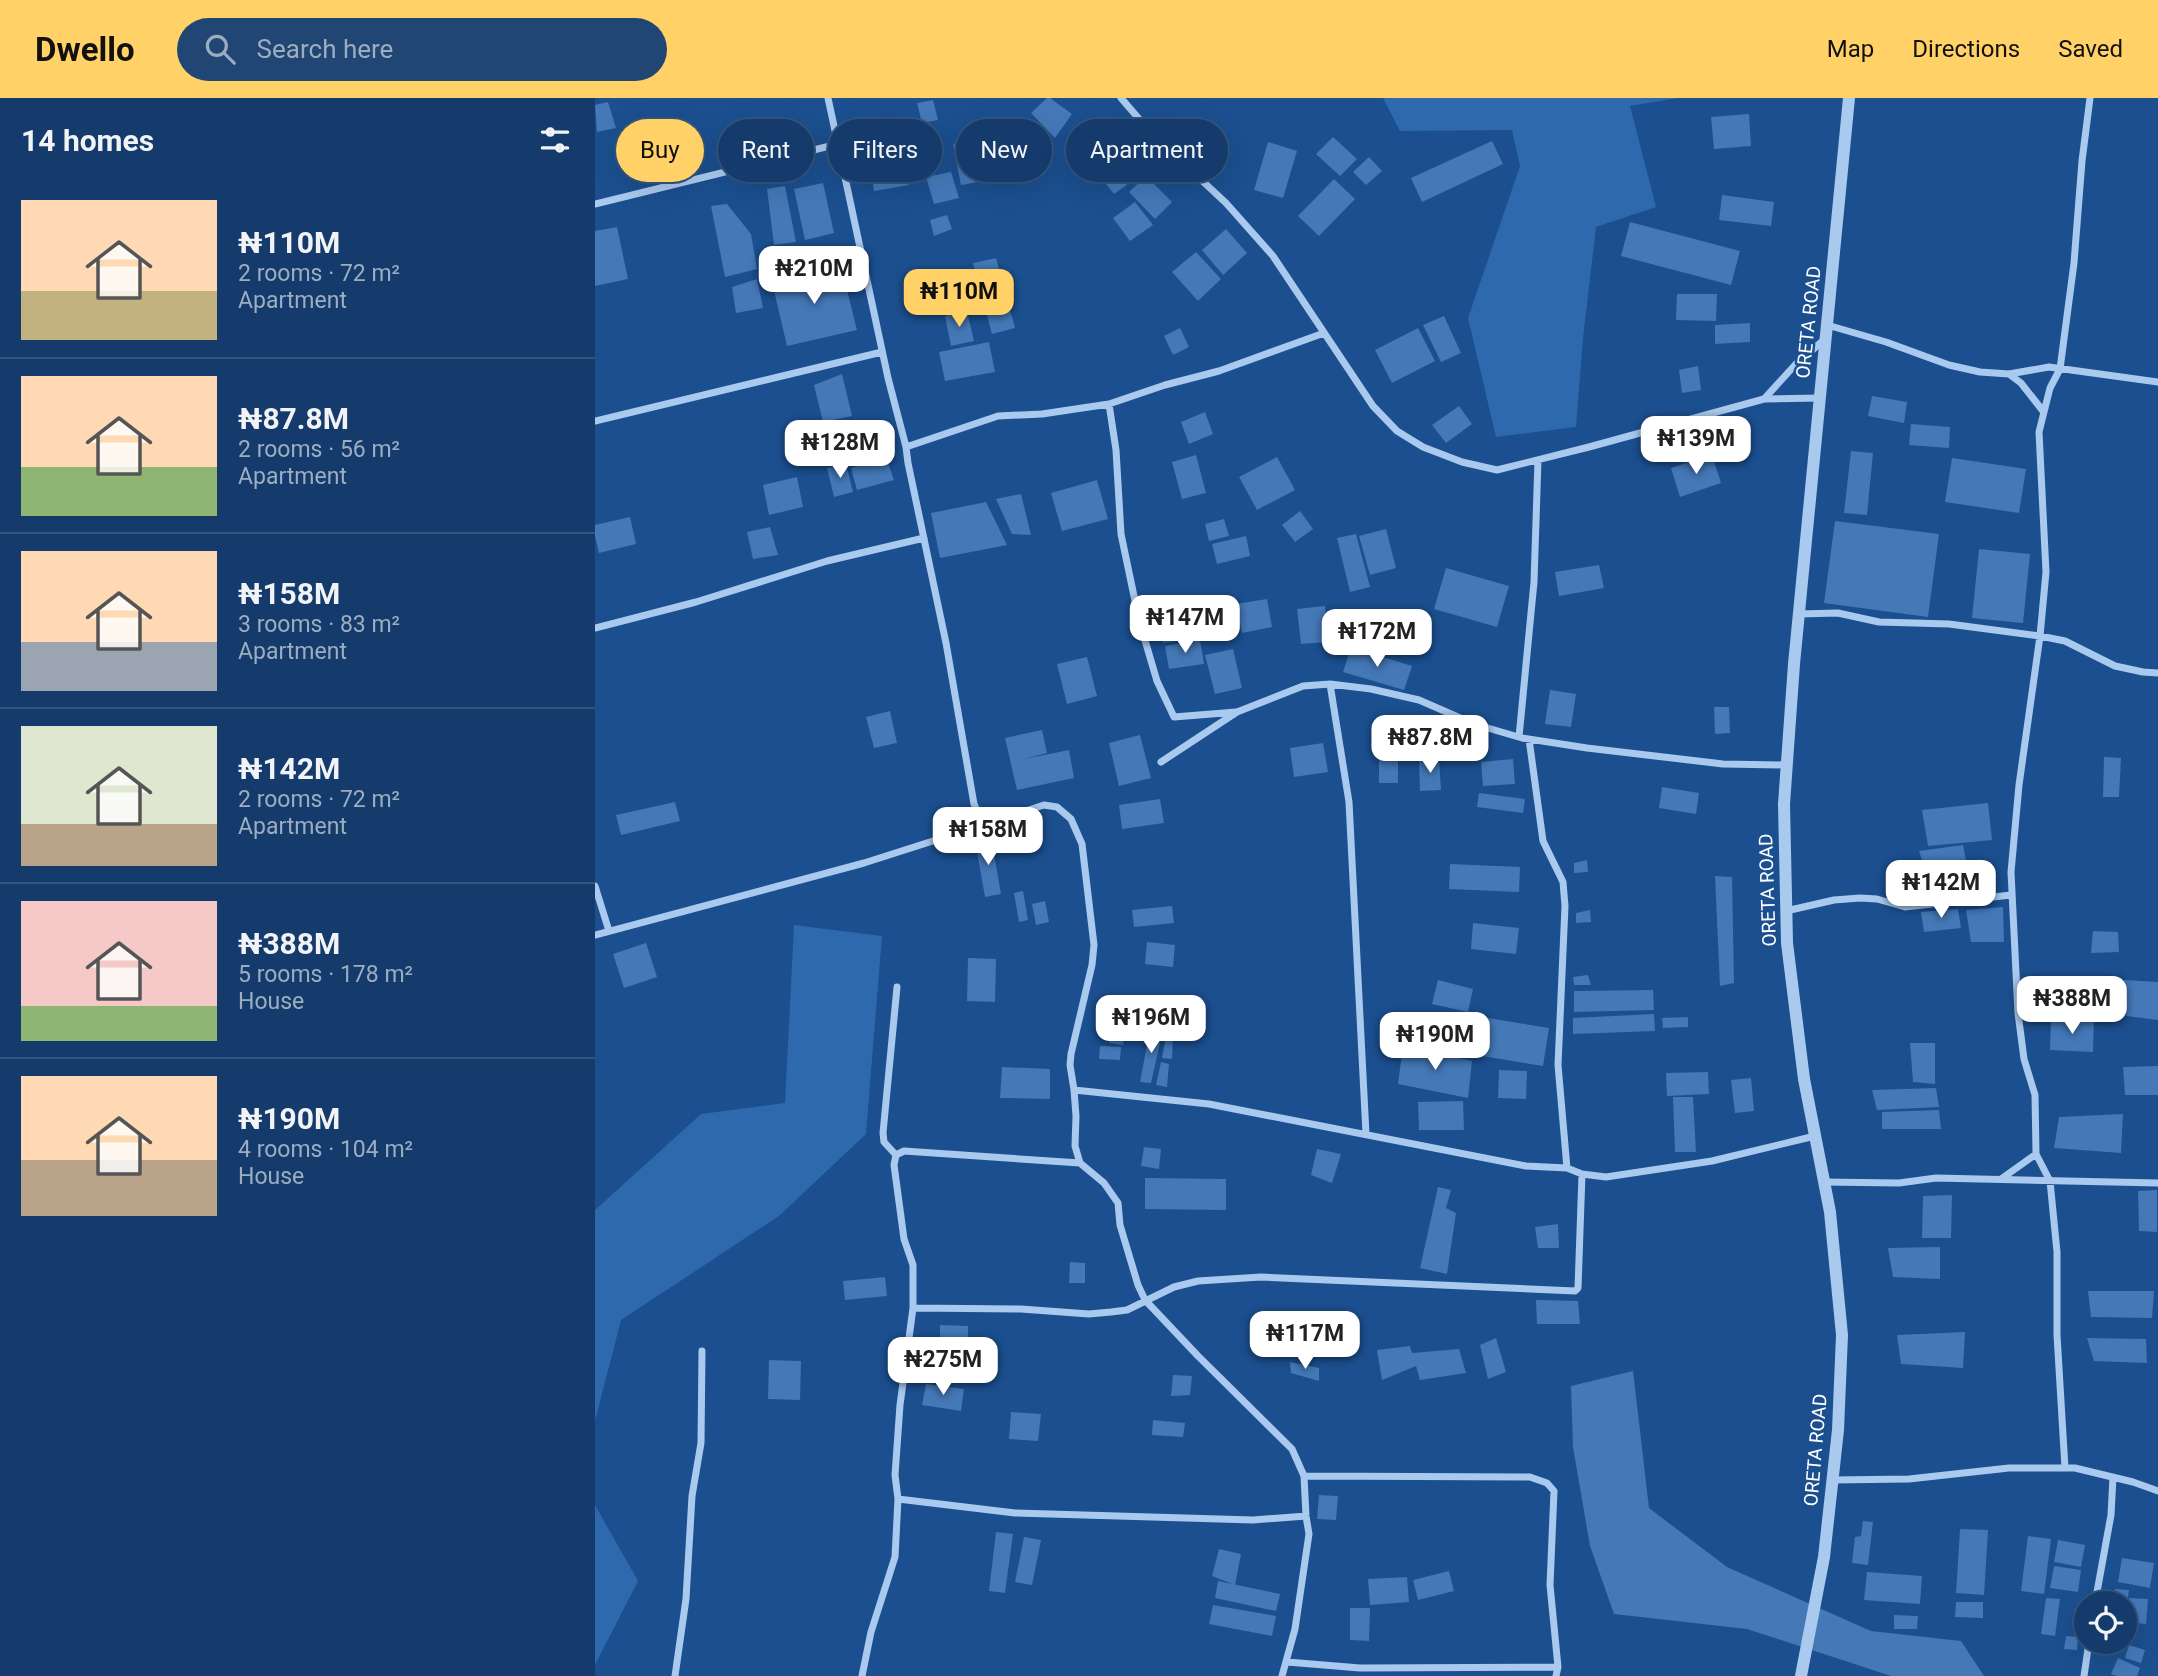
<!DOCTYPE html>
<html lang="en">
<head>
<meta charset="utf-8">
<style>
  body { margin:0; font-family:Roboto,sans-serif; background:#214673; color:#f1f3f6; height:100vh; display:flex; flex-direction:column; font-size:26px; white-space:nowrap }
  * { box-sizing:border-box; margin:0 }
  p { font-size:23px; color:#9dadc1 }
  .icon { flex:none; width:38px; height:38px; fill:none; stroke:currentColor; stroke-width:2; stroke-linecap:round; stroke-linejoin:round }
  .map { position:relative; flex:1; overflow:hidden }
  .side { display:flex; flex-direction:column; background:#143b6b; width:595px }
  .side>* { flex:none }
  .hud { position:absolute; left:21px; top:21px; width:665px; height:63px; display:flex; gap:14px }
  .fabs { position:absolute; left:1479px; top:1493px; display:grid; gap:14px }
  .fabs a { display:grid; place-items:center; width:63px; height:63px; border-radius:50%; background:#143b6b; box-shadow:0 7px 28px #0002,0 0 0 2px #33557e; font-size:35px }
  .price { position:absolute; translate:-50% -60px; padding:0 16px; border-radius:14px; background:#fff; color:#222; font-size:23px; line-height:46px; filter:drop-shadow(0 2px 4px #0008) }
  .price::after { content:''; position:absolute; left:50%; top:42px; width:21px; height:16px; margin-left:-10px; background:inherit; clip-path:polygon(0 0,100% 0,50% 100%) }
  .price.active { background:#ffd166; color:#111 }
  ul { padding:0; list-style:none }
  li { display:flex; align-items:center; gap:21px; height:175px; padding:0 21px }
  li+li { border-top:2px solid #33557e }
  li span { display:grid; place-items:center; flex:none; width:196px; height:140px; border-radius:0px; color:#555 }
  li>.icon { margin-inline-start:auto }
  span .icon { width:84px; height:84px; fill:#fffc; stroke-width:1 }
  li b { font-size:30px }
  h2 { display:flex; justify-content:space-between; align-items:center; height:84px; padding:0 21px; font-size:30px }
  .chip { padding:0 24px; border-radius:32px; background:#143b6b; box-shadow:0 7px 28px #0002,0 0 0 2px #33557e; font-size:24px; line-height:63px }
  .chip.active { background:#ffd166; color:#111 }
  header { display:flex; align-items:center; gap:42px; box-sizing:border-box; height:98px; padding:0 35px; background:#ffd166; color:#111 }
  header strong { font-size:33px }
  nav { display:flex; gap:38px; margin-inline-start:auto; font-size:24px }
  .search { width:490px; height:63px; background:#214673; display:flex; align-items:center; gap:18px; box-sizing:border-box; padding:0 24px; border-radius:38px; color:#9dadc1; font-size:26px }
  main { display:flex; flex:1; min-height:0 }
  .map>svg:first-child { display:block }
  .green { fill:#2e69ad }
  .building { fill:#4478b7 }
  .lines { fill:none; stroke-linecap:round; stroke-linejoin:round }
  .minor { stroke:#a9c9ee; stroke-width:7 }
  .tertiary { stroke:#a9c9ee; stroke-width:12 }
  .labels { text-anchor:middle; stroke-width:5; stroke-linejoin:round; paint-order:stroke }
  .street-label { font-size:19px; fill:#fff; stroke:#1b4f8f }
</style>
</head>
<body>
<header>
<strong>Dwello</strong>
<div class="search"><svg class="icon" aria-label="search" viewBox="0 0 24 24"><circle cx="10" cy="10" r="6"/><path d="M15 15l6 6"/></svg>Search here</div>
<nav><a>Map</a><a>Directions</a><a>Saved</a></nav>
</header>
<main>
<section class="side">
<h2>14 homes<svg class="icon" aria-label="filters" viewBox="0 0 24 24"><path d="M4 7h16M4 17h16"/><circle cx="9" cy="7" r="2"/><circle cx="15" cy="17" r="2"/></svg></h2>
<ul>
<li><span style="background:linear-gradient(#ffd9b3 65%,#c2b280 0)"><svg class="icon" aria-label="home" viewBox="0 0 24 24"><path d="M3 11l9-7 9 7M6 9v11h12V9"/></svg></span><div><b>₦110M</b><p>2 rooms · 72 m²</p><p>Apartment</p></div></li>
<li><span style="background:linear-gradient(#ffd9b3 65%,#8fb573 0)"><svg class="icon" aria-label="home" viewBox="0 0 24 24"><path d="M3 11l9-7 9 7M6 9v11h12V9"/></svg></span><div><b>₦87.8M</b><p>2 rooms · 56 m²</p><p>Apartment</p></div></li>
<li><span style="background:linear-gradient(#ffd9b3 65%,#9aa5b1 0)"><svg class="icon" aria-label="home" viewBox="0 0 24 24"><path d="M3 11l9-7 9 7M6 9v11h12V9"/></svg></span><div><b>₦158M</b><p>3 rooms · 83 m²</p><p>Apartment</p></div></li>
<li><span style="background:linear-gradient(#dfe7d0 70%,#b9a48a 0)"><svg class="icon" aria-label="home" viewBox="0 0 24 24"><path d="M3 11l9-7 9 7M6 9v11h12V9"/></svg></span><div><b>₦142M</b><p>2 rooms · 72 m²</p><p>Apartment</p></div></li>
<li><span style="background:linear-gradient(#f6c9c9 75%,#8fb573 0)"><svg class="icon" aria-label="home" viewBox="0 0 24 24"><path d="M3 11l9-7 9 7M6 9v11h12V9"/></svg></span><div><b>₦388M</b><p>5 rooms · 178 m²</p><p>House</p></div></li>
<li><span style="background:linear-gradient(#ffd9b3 60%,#b9a48a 0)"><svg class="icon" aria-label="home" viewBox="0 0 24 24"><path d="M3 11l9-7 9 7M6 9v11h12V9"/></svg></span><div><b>₦190M</b><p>4 rooms · 104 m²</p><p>House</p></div></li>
</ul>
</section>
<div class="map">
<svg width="1563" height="1578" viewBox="0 0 1563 1578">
  <rect width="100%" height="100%" fill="#1b4f8f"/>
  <path class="green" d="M788 0H1083L1035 8 1061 109 1001 129 988 240 981 329 901 339 873 220 925 68 917 32 805 33Z
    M199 827 287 838 271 1036 184 1118 26 1222 0 1323V1112L106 1016 190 1005Z
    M0 1407 43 1483 0 1567Z"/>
  <path class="building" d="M452 0H455L477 16 460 40 436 15Z
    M338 2 343 22 327 25 322 5Z
    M13 4 21 30 2 34 0 7Z
    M1154 16 1156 48 1119 51 1116 19Z
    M423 22 452 58 433 76 403 39Z
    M396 39 405 80 366 87 358 46Z
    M738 39 762 61 745 78 721 56Z
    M897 43 908 66 827 104 816 80Z
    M673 44 702 53 688 100 659 92Z
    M774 59 787 73 771 87 758 74Z
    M310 61 314 87 279 93 276 65Z
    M515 66 532 87 519 96 502 75Z
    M356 74 364 100 339 106 331 79Z
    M551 78 577 104 560 121 534 94Z
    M739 81 760 101 724 138 703 118Z
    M228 85 239 135 210 142 199 91Z
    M190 88 201 144 179 147 172 91Z
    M1127 97 1179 104 1176 128 1124 122Z
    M540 104 558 127 535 143 518 120Z
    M132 106 156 136 162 171 130 179 116 108Z
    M352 117 357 131 339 138 335 122Z
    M1035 124 1145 153 1136 187 1026 158Z
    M22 129 33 181 0 188V133Z
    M631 131 652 155 628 177 607 152Z
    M601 154 626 181 603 203 577 174Z
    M401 160 420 230 397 236 378 165Z
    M246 168 262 232 192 248 177 184Z
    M162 181 168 210 141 215 137 189Z
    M1082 196H1122L1121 223 1081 222Z
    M372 213 379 243 356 248 350 218Z
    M849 218 866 255 846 264 828 227Z
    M1155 225V244L1120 246V227Z
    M585 230 594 249 578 257 569 238Z
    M823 230 840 263 797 285 780 252Z
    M394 244 400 274 350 283 344 254Z
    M1103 268 1106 292 1087 295 1084 272Z
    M247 276 257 318 228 324 219 287Z
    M1277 298 1312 304 1309 325 1273 318Z
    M864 308 877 326 851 345 837 327Z
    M610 314 618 336 594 346 586 324Z
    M1316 326 1355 329 1354 350 1314 347Z
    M1256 353 1278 355 1272 417 1249 415Z
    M601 357 611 395 587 401 577 364Z
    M1117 357 1126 385 1085 399 1076 370Z
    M291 359 299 382 262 392 256 370Z
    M682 359 700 392 662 412 644 379Z
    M1357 360 1431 371 1424 415 1350 404Z
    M251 366 258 394 239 399 232 370Z
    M202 379 208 409 174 417 168 387Z
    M502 382 513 421 467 433 456 395Z
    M426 396 436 437 417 436 401 401Z
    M391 404 412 447 345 460 336 415Z
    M705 413 718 431 700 444 687 427Z
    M35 419 41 446 4 455 0 438V427Z
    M629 421 634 438 614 443 610 426Z
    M1240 423 1344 436 1333 519 1229 505Z
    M175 429 183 457 158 461 152 434Z
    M791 431 801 470 775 477 764 438Z
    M761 436 775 489 755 494 742 440Z
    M651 438 655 458 622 466 617 446Z
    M1384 451 1435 456 1428 525 1377 520Z
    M1004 467 1009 490 964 498 960 474Z
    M851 470 914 488 902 529 839 511Z
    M620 498 621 517 577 519 576 500Z
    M672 501 677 529 647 535 641 506Z
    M730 508 733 544 706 546 702 511Z
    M603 521 605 539 568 545 565 527Z
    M781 524 807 536 797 556 772 544Z
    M605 542 609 566 574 571 570 548Z
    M756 549 817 568 809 592 748 574Z
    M638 551 647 590 620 596 610 557Z
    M492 559 502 598 472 606 462 566Z
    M955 592 981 596 976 629 950 626Z
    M1119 609H1134L1135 635 1120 636Z
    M295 613 302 645 279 650 271 619Z
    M447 632 452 655 429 661 474 652 479 680 422 692 410 640Z
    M545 637 556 680 524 688 514 645Z
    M728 645 733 674 699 679 695 650Z
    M784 656H803V685H784Z
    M1509 659 1526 660 1524 699H1508Z
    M844 661 846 692 825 693 824 662Z
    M918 661 920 686 888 688 886 664Z
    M1067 689 1104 695 1101 716 1064 710Z
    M884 695 930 701 928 715 882 709Z
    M565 701 569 725 527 731 524 707Z
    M80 704 85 723 26 737 21 717Z
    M1393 705 1397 742 1333 748 1327 712Z
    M396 739 406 796 390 799 380 742Z
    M1368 747 1374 777 1333 780 1324 753Z
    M992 762 993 774 979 775V765Z
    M855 766 925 769 924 794 854 791Z
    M1120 778 1137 779 1139 885 1125 888Z
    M428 793 433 822 424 824 419 795Z
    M450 803 454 824 441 827 437 806Z
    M577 808 579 825 539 829 537 812Z
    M1408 809 1409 844H1376L1371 812Z
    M1363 811 1366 830 1329 834 1326 814Z
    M995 812 996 824 981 825V815Z
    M878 825 924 830 921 856 876 851Z
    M1498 833 1523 834 1524 854 1496 855Z
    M552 844 580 847 578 869 550 866Z
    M51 845 62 879 29 890 18 856Z
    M373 860 401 861 400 904 372 903Z
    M993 877 996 887H979L978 879Z
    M843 882 878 891 873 914 837 906Z
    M1529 882 1563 884V922L1531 918Z
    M1058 892 1059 912 979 914V893Z
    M575 914 574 929H566L567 915Z
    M1059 916 1060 933 978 936V920Z
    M881 918 954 930 948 968 875 956Z
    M1093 919V929L1068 930 1067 920Z
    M1499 921 1498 954 1455 952 1456 923Z
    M516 926 531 928 528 947 514 945Z
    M555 931 568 932 556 985 545 984Z
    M571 938H578L577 961 567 960Z
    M1315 945H1340V986L1318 984Z
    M505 948 526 949 525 962 504 961Z
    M808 948 877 963 873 1000 803 986Z
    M566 964 574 966 572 989 561 987Z
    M1563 968V997H1530L1528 969Z
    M407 969 455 971V1001L405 1000Z
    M904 972 932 973 931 1001 903 1000Z
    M1113 974 1114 996 1072 998 1071 975Z
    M1156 980 1159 1013 1140 1015 1136 982Z
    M1341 990 1344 1009 1282 1012 1277 992Z
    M1078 999H1098L1101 1054H1080Z
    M868 1003 869 1032H824L823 1004Z
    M1344 1012 1346 1031H1287V1014Z
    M1528 1016 1526 1055 1459 1050 1464 1019Z
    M549 1049 566 1051 564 1071 546 1068Z
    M722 1051 746 1056 737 1085 716 1077Z
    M550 1080 631 1081V1112L550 1111Z
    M843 1089 856 1092 851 1110 861 1115 852 1176 825 1170Z
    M1562 1092V1134L1544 1133 1543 1093Z
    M1357 1097 1356 1140H1327L1328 1098Z
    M963 1126 964 1150H943L940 1129Z
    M1345 1149V1181L1298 1179 1293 1150Z
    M475 1164 490 1165V1185H474Z
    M290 1179 292 1198 250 1202 248 1183Z
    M1493 1193H1559L1557 1220 1496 1219Z
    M941 1202 983 1203 985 1226H942Z
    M345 1227 373 1228V1249H345Z
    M1370 1234 1368 1270 1306 1266 1302 1237Z
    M901 1240 911 1274 893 1281 885 1247Z
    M1492 1240 1551 1241 1552 1265 1499 1263Z
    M815 1248 817 1255 864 1251 871 1275 825 1282 821 1268 787 1282 782 1252Z
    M174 1262 206 1263 205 1302 173 1301Z
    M695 1264 724 1270V1283L696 1275Z
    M1038 1273 1054 1410 1132 1469 1276 1533 1366 1543 1389 1578H1296L1152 1531 1019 1516 995 1448 978 1349 976 1288Z
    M578 1277 597 1278 595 1297 576 1298Z
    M331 1286 369 1291 366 1313 327 1307Z
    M416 1314 446 1316 443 1343 414 1341Z
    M558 1322 590 1325 588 1339 557 1337Z
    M724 1397 743 1398 741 1422 722 1421Z
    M1268 1423 1278 1424 1273 1467 1257 1465 1260 1439 1266 1438Z
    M1365 1431 1393 1432 1389 1497 1361 1495Z
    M401 1434 418 1436 410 1495 394 1493Z
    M1433 1438 1456 1441 1449 1496 1426 1493Z
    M429 1439 446 1442 437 1487 420 1484Z
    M1463 1442 1490 1447 1486 1469 1459 1464Z
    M624 1451 646 1456 640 1487 617 1478Z
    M1527 1460 1559 1465 1555 1490 1523 1484Z
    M1459 1468 1486 1472 1483 1494 1455 1490Z
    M854 1473 859 1493 823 1502 818 1482Z
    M1272 1474 1327 1478 1325 1506 1269 1502Z
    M812 1479 814 1504 775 1507 773 1481Z
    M623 1483 685 1496 681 1513 620 1500Z
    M1520 1491 1534 1492 1533 1500 1553 1501 1551 1526 1530 1524V1505H1519Z
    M1451 1500 1465 1501 1460 1538 1446 1536Z
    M1361 1504H1388V1520L1360 1519Z
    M618 1507 681 1518 677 1538 614 1526Z
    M755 1510H775L774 1543 755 1542Z
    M1480 1510 1491 1511V1526L1478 1525Z
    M1299 1517 1323 1518 1322 1531H1299Z
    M1471 1538 1483 1539 1482 1552 1469 1551Z
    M1534 1547 1550 1552 1546 1565 1530 1560Z
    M1523 1560 1545 1570 1542 1578H1522L1516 1576Z"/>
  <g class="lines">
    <path class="minor" d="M233 0 293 280 311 349 313 365 351 545 379 706 388 727 449 707 462 709 476 721 487 746 499 847 497 867 476 956 475 967 479 992 614 1006 931 1068 972 1070 987 1076 1011 1079 1117 1063 1220 1038
      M526 0 557 36 631 105 678 158 778 308 802 333 828 349 867 364 902 372 994 349 1169 301 1225 300
      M0 106 243 46
      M1232 227 1291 244 1354 267 1385 274 1414 276 1454 269 1563 284
      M1414 276 1426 285 1448 313
      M1169 301 1200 267 1230 241
      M514 306 521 352 526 436 544 522 562 583 579 619 641 614
      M0 323 287 254
      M311 349 403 318 447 316 514 306 570 287 624 273 729 235
      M1204 516 1243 515 1284 524 1354 526 1445 538 1470 543 1520 568 1548 574 1563 575
      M0 530 101 504 232 463 329 440
      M735 586 754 704 771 1036
      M924 639 939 484 943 362
      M934 641 948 743 968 784 970 808 963 967 972 1070
      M566 664 642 614 708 588 735 586 776 591 824 602 879 626 927 640 992 650 1128 666 1192 667
      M0 788 14 833
      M1191 813 1239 802 1265 800 1282 801 1310 809 1416 797
      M0 837 269 765 388 727
      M479 992 481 1018 480 1048 485 1065 509 1085 523 1105 525 1127 543 1187 550 1202 603 1258 697 1351 709 1378 711 1418 714 1436 700 1531 687 1578
      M301 1057 289 1044 288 1035 302 889
      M1406 1081 1441 1056
      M1229 1084 1304 1085 1341 1080 1563 1085
      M318 1210 426 1211 494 1216 516 1214 532 1212 579 1189 603 1183 666 1179 980 1193 983 1190 987 1076
      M1470 1370 1462 1237V1154L1455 1083 1441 1056 1440 997 1429 961 1423 915 1416 774 1424 687 1445 538 1451 474 1444 334 1455 290 1465 271 1479 165 1487 63 1495 0
      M709 1378 935 1379 952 1385 959 1393 955 1487 963 1569 961 1578
      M1238 1382 1314 1381 1414 1370H1480L1538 1384 1563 1393
      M303 1401 420 1415 658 1422 711 1418
      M1500 1505 1516 1417 1518 1379
      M692 1564 765 1570 963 1569
      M80 1578 91 1501 97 1398 106 1345 107 1253
      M267 1578 276 1534 300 1459 303 1401 300 1377 305 1307 318 1210V1167L309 1141 299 1067 301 1057 309 1053 485 1065
      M1489 1578 1494 1544"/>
    <path class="tertiary" d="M1206 1578 1229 1459 1243 1332 1247 1237 1235 1114 1209 981 1192 845 1189 706 1199 566 1254 0"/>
  </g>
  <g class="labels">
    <g class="street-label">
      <text transform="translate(1213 224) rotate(-84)" y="7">ORETA ROAD</text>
      <text transform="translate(1172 792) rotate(-92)" y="7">ORETA ROAD</text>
      <text transform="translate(1220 1352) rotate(-85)" y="7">ORETA ROAD</text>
    </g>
  </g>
</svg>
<div class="fabs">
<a><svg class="icon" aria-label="locate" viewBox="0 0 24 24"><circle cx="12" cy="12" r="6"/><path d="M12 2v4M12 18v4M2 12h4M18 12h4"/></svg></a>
</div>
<b class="price" style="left:219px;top:208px">₦210M</b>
<b class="price active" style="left:364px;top:231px">₦110M</b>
<b class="price" style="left:1101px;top:378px">₦139M</b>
<b class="price" style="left:245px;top:382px">₦128M</b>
<b class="price" style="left:590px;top:557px">₦147M</b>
<b class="price" style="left:782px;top:571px">₦172M</b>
<b class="price" style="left:835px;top:677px">₦87.8M</b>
<b class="price" style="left:393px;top:769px">₦158M</b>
<b class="price" style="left:1346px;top:822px">₦142M</b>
<b class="price" style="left:1477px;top:938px">₦388M</b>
<b class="price" style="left:556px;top:957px">₦196M</b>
<b class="price" style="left:840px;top:974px">₦190M</b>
<b class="price" style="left:710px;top:1273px">₦117M</b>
<b class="price" style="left:348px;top:1299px">₦275M</b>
<div class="hud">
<a class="chip active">Buy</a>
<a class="chip">Rent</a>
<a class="chip">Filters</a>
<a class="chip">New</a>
<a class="chip">Apartment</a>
</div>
</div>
</main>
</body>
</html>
